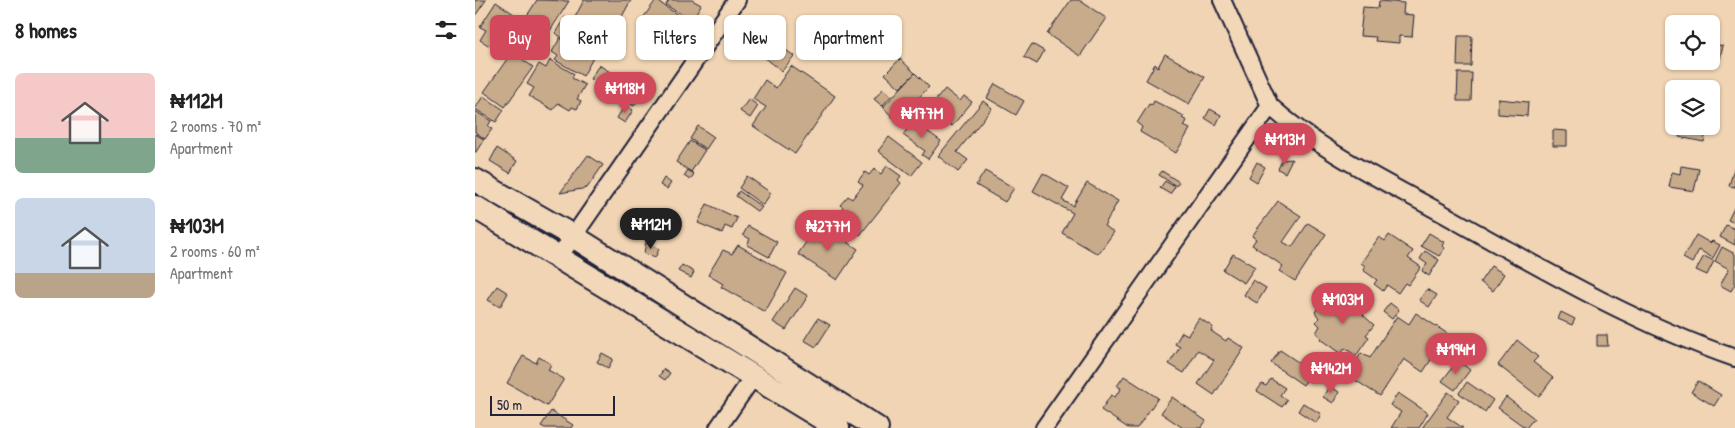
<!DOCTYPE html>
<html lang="en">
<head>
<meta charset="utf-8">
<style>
  body { margin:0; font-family:"Patrick Hand",sans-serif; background:#f6f6f6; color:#222; height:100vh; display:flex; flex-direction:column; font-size:19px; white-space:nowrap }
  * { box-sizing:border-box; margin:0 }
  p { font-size:16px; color:#767676 }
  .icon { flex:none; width:28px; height:28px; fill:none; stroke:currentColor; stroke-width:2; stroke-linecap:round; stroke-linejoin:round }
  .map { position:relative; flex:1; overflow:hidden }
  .details { display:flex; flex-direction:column; background:#fff; width:475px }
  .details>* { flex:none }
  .top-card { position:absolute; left:15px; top:15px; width:475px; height:45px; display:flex; gap:10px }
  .tools { position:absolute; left:1190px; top:15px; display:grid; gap:10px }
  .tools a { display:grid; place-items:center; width:55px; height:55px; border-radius:8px; background:#fff; box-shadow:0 1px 4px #0004; font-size:25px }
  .scale { position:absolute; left:15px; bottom:12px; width:125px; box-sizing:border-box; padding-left:5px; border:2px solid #22223b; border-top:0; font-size:14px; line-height:18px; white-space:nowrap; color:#22223b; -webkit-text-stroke:4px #f2d8b9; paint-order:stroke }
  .price { position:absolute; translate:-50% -42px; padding:0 11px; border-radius:18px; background:#d1495b; color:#fff; font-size:16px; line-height:32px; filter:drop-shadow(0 1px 2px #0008) }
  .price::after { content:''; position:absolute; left:50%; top:30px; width:15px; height:11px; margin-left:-8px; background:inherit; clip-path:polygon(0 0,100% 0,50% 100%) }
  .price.on { background:#222; color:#fff }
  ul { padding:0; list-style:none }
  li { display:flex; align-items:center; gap:15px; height:125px; padding:0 15px }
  li span { display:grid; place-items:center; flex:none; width:140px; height:100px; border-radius:8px; color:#555 }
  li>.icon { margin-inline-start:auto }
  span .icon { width:60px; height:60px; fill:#fffc; stroke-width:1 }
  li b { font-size:21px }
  h2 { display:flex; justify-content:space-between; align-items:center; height:60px; padding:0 15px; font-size:21px }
  .pill { padding:0 18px; border-radius:8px; background:#fff; box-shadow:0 1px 4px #0004; font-size:18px; line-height:45px }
  .pill.on { background:#d1495b; color:#fff }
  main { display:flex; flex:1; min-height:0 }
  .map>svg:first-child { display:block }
  .building { fill:#c8ab8a; stroke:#22223b }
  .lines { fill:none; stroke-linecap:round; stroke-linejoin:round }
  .street-casing { stroke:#22223b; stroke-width:20 }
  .secondary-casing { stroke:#22223b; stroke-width:26 }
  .street { stroke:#f2d8b9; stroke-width:16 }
  .secondary { stroke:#f2d8b9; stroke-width:22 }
</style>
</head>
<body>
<main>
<section class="details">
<h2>8 homes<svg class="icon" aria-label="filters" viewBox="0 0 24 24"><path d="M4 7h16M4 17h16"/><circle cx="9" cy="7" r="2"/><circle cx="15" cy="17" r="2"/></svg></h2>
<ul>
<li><span style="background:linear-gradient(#f6c9c9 65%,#7fa58c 0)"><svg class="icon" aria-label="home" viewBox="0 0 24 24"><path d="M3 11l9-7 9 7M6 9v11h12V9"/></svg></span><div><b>₦112M</b><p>2 rooms · 70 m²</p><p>Apartment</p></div></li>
<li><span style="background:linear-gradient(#c9d6e8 75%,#b9a48a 0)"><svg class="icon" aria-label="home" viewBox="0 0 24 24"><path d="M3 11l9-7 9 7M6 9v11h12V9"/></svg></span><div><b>₦103M</b><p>2 rooms · 60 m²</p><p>Apartment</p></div></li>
</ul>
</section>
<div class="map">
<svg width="1260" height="428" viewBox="0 0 1260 428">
  <rect width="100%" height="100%" fill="#f0d4b3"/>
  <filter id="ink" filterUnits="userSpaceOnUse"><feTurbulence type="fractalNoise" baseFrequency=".02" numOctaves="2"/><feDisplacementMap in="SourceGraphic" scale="10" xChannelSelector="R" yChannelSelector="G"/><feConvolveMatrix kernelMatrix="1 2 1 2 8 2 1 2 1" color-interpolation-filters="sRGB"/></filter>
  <g filter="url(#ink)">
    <path class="building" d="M0 0H11L0 16Z
      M62 0 94 1 61 53 38 38Z
      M109 0H156L138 33 133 30 129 37 98 21Z
      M181 0 214 23 199 44 168 18Z
      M194 0H217L226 5 216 21 191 5Z
      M596 0H604L631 18 605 56 572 34Z
      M904 1 929 3 928 14 939 15 937 37 924 36V43L900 41 901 37 885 36 888 7 903 8Z
      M21 2 45 18 30 41 24 38 18 48 5 40 11 30 5 27Z
      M90 17 99 24 89 39 80 33Z
      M983 36H997L996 66H982Z
      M85 38 118 58 108 76 80 60 83 56 77 52Z
      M131 39 132 50H119V40Z
      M296 39 319 56 307 71 285 54Z
      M1236 43 1248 46 1245 59 1236 57Z
      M557 44 569 51 562 64 549 57Z
      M37 52 58 67 30 107 9 92Z
      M690 54 730 77 714 104 671 80 680 64 683 67Z
      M425 59 440 73 425 88 410 74Z
      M75 60 99 74 97 78 110 85 102 99 106 101 102 109 97 107 95 110 83 103 78 110 54 96 59 88 52 84 64 64 71 68Z
      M124 65 168 93 159 106 115 79Z
      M316 66 360 96 320 154 278 126 291 107 278 99 290 80 301 88Z
      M440 73 454 87 421 121 408 107Z
      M983 73H997L996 101H982Z
      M520 84 549 101 541 115 512 98Z
      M408 89 416 96 407 106 399 99Z
      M470 89 485 101 489 96 497 102 477 126 463 115 468 108 460 101Z
      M8 96 29 110 21 122 0 109Z
      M274 99 283 106 275 118 265 111Z
      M1023 99 1053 102 1052 116 1023 114Z
      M508 101 517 108 482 152 493 160 483 172 463 156Z
      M679 101 709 116 707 118 712 121 709 126 715 129 701 153 665 132 667 127 662 123 674 104 677 105Z
      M150 105 158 110 150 123 142 118Z
      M735 109 746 115 741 125 730 118Z
      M0 111 16 121 13 126 17 129 10 139 0 132Z
      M438 121 466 141 453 159 447 155 450 151 428 135Z
      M223 126 239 137 231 149 215 139Z
      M1207 126 1232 127 1229 142 1204 137Z
      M1078 130 1092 131V146H1078Z
      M0 134 9 139 1 152H0Z
      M414 137 447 162 436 176 403 151Z
      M215 141 230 150 216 172 201 162Z
      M22 148 42 161 35 173 15 161Z
      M113 155 128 165 112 188 85 193Z
      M817 159 810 173 803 169 807 160Z
      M782 162 790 167 782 182 774 177Z
      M1260 165V187L1254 186Z
      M412 166 426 176 423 180 426 183 385 235 381 232 378 236 364 225 369 219 363 214 368 207 365 205 373 196 377 199 388 185 383 181 390 172 394 175 399 169 406 174Z
      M1206 166 1224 169 1219 191 1194 187 1197 172 1205 174Z
      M213 170 219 174 215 180 209 176Z
      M510 171 539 188 530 202 501 185Z
      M687 171 704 182 701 186 684 175Z
      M568 173 594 188 587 200 598 206 612 183 643 201 629 226 639 232 623 254 587 233 598 213 558 191Z
      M272 176 296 193 288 205 264 188Z
      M189 178 196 183 192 189 185 185Z
      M690 181 700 187 695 194 685 188Z
      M264 191 287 207 283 212 261 196Z
      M803 201 826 216 808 242 817 247 833 223 851 234 820 281 804 271 808 266 777 245 781 239 777 236Z
      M232 204 262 218 257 229 250 226 247 233 223 223Z
      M1260 206V223L1253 220Z
      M344 223 383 249 362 280 323 254Z
      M1251 225 1260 229V245L1245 237Z
      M273 226 302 242 294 257 272 245 275 239 268 235Z
      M954 233 969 242 967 246 970 248 964 256 946 246Z
      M914 235 938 251 933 258 946 267 933 285 930 283 923 293 912 285 908 291 899 284 902 280 888 270 890 266 886 263 904 237 910 241Z
      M1221 235 1235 243 1237 241 1245 245 1238 258 1224 250 1217 263 1208 258Z
      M171 242 184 249 180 258 169 253Z
      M263 245 312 273 290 312 246 287 248 284 233 275 248 250 257 254Z
      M1247 247 1260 254V284L1256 291 1245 285 1254 269 1240 261Z
      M950 251 964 260 954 276 947 271 952 264 945 259Z
      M758 254 780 267 769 283 748 270Z
      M1229 256 1239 261 1232 275 1221 270Z
      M207 265 219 272 216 278 203 271Z
      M1016 266 1029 274 1018 291 1005 282Z
      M778 280 791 288 782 303 769 295Z
      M22 286 33 293 25 307 13 300Z
      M320 288 333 296 311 330 298 322Z
      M952 289 962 295 954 307 944 300Z
      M851 295 857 299 860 295 873 304 876 300 891 311 888 315 899 325 891 335 894 337 881 356 870 348 866 354 845 339 846 337 841 333 845 326 841 322 844 318 840 312Z
      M915 303 924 310 917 319 908 312Z
      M1086 312 1100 319 1097 325 1083 319Z
      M941 313 973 334 948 372 929 359 905 396 880 380 883 375 870 367 877 357 882 360 886 353 895 358 922 316 934 324Z
      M343 318 355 325 341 347 329 340Z
      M724 318 738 327 736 331 751 341 753 338 769 348 739 395 723 384 739 360 723 350 709 373 694 364 705 347 700 344 707 332 713 335Z
      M998 334 1007 339 999 352 990 347Z
      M1122 335H1132L1133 346H1122Z
      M1042 340 1063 357 1058 362 1078 378 1064 397 1023 365Z
      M805 350 838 372 828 385 796 363Z
      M127 353 138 359 133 368 122 362Z
      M48 356 61 363 64 357 76 364 73 370 89 379 72 406 32 383Z
      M983 360 995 370 980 390 967 381Z
      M189 369 195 373 190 380 184 376Z
      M649 376 683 398 662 428H653L626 410 636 395 640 397 646 388 642 386Z
      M796 379 810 388 805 395 812 400 807 407 782 391 787 384 791 386Z
      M1223 381 1246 395 1239 406 1216 392Z
      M992 382 1018 400 1010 412 984 393Z
      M854 386 864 392 858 403 848 397Z
      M973 392 984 400 972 417 988 428H947Z
      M923 393 953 413 944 428H916L926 412 915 405Z
      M697 397 731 421 726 428H708L686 413Z
      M1031 397 1059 418 1051 428 1023 408Z
      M828 403 846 414 841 423 823 411Z
      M76 411 98 425 96 428H70L66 426Z"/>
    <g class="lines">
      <g class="street-casing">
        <path id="street" d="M747 0 795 106C844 150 907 180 965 212 1060 265 1156 322 1260 358
          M84 257 262 0
          M243 428 278 377
          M569 428 795 106"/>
      </g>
      <g class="secondary-casing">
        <path id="secondary" d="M0 180 98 236 402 428
          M0 207 363 428"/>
      </g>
      <use href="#street" class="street"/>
      <use href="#secondary" class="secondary"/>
    </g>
  </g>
</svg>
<div class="tools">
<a><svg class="icon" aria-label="locate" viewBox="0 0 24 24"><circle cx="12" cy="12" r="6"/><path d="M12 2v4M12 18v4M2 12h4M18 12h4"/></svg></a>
<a><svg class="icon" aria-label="layers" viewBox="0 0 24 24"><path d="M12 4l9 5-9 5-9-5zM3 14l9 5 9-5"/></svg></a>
</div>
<div class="scale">50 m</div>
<b class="price" style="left:150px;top:114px">₦118M</b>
<b class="price" style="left:447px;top:139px">₦177M</b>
<b class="price" style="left:810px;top:165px">₦113M</b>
<b class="price on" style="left:176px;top:250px">₦112M</b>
<b class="price" style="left:353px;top:252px">₦277M</b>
<b class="price" style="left:868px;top:325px">₦103M</b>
<b class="price" style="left:981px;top:375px">₦194M</b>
<b class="price" style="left:856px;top:394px">₦142M</b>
<div class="top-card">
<a class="pill on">Buy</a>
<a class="pill">Rent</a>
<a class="pill">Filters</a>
<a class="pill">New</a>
<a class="pill">Apartment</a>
</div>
</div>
</main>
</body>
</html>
